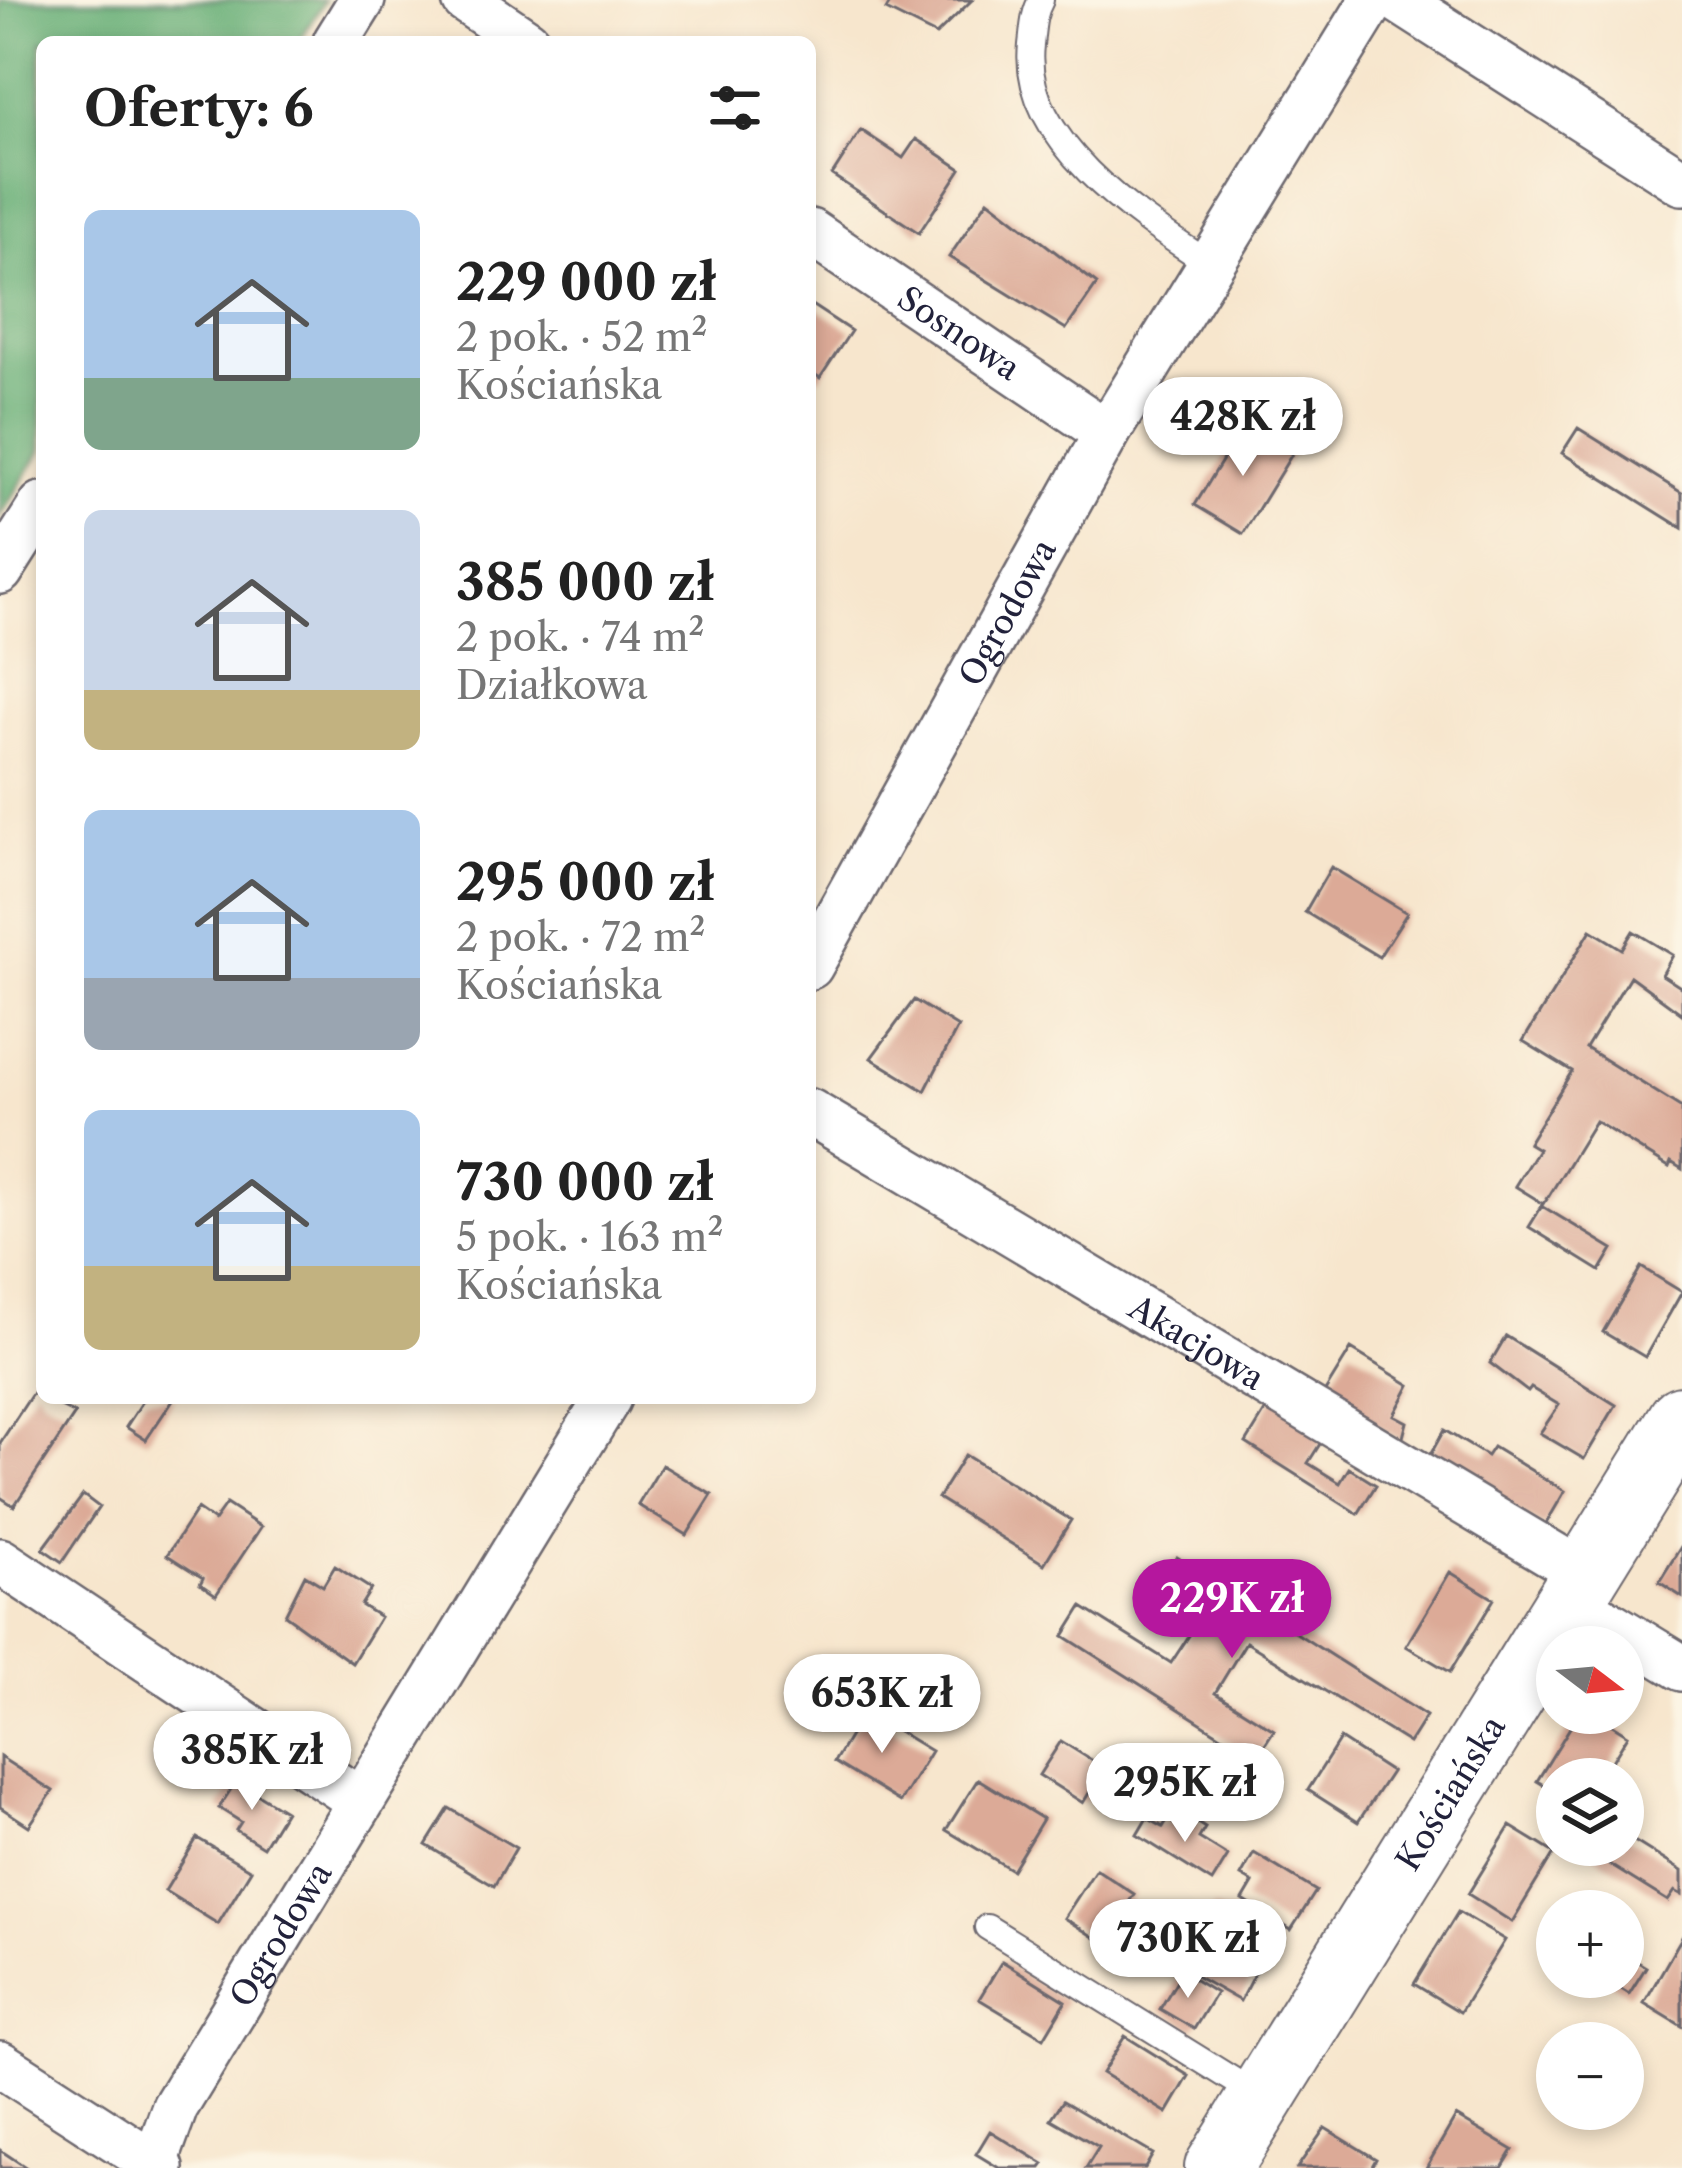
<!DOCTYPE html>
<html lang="pl">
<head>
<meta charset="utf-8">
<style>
  body { margin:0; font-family:"Libre Caslon Text",serif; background:#f2f2f2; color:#222; height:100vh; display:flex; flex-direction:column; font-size:45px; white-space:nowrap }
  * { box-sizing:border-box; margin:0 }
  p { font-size:39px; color:#767676 }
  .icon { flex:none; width:66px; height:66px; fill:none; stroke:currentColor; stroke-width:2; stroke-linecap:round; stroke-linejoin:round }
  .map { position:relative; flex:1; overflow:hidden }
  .drawer { position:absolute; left:36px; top:36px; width:780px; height:1368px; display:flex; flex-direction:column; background:#fff; border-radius:18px; box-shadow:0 6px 18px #0003 }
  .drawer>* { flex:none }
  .needle { width:78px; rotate:106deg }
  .buttons { position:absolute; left:1536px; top:1626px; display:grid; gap:24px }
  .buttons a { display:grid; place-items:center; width:108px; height:108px; border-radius:50%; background:#fff; box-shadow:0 6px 18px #0003; font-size:60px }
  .price { position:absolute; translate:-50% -102px; padding:0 27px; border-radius:42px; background:#fff; color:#222; font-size:39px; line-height:78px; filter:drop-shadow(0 3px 6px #0008) }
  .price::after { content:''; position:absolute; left:50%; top:72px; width:36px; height:27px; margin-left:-18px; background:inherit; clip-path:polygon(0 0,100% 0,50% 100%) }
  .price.current { background:#b5179e; color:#fff }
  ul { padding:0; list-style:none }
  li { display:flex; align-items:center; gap:36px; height:300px; padding:0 48px }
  li span { display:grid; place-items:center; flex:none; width:336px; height:240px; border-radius:18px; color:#555 }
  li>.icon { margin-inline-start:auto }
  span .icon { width:144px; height:144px; fill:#fffc; stroke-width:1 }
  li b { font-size:51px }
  h2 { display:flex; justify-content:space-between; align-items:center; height:144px; padding:0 48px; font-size:51px }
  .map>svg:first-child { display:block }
  .forest { fill:#66ae76; stroke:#446858; stroke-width:3 }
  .building { fill:#dcaa97 }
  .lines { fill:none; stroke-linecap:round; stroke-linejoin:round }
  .lane-casing { stroke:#6d676e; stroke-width:28 }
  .street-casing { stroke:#6d676e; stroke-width:50 }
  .secondary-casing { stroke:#6d676e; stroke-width:70 }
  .lane { stroke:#fff; stroke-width:24 }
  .street { stroke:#fff; stroke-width:45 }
  .secondary { stroke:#fff; stroke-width:66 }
  .labels { text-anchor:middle; stroke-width:12; stroke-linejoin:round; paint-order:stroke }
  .street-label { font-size:33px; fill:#22223b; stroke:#fcf5e5 }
</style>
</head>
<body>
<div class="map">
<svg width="1682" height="2168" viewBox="0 0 1682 2168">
  <rect width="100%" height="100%" fill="#fcf5e5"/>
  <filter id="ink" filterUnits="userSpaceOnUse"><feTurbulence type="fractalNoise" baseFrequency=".00833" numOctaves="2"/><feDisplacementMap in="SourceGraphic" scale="24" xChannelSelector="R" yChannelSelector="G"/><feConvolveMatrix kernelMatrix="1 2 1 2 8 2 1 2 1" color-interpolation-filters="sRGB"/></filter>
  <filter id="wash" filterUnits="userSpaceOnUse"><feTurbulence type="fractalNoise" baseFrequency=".004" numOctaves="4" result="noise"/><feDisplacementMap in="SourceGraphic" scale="48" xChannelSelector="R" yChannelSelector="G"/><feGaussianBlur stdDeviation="2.7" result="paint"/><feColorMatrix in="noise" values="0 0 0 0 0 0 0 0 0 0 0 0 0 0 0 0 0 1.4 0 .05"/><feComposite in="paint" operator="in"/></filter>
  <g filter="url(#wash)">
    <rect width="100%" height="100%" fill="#f7e6cd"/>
    <path class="forest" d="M0 0H325L299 42H42V450L0 517Z"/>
    <g id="blocks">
      <path class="building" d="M892 0H972L936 35 886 10Z
        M861 130 903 158 916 139 961 169 919 233 832 175Z
        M988 200 1097 284 1066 329 949 257Z
        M810 304 851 331 820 378 810 371Z
        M1244 425 1292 454 1243 534 1195 505Z
        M1578 428 1682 493V528L1562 453Z
        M1331 867 1407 913 1379 957 1305 912Z
        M1591 930 1622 949 1633 931 1673 955 1662 975 1682 988V1014L1630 976 1586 1048 1682 1108V1169L1671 1162 1669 1167 1595 1121 1544 1204 1515 1186 1538 1149 1528 1143 1572 1071 1523 1041Z
        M914 1000 958 1027 925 1091 871 1058Z
        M1542 1206 1613 1249 1600 1271 1529 1227Z
        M1641 1267 1682 1292 1645 1357 1603 1332Z
        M1506 1336 1616 1405 1584 1459 1540 1433 1559 1405 1531 1388 1528 1392 1490 1363Z
        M1351 1349 1410 1385 1394 1415 1407 1422 1402 1441 1324 1393Z
        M36 1388 42 1398 75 1414 14 1506 0 1497V1443Z
        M1276 1394 1330 1428 1308 1463 1340 1483 1349 1468 1376 1485 1358 1514 1246 1443Z
        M145 1398H174L146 1440 126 1427Z
        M1444 1430 1487 1456 1493 1447 1565 1491 1544 1527 1429 1457Z
        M965 1455 1071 1520 1044 1564 938 1498Z
        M662 1465 712 1495 687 1535 638 1505Z
        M83 1495 99 1507 62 1562 43 1549Z
        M226 1504 261 1527 216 1595 200 1584 203 1578 167 1555 197 1509 214 1521Z
        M1682 1545V1597L1659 1582Z
        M1177 1557 1426 1716 1409 1743 1246 1642 1215 1693 1274 1730 1256 1758 1064 1636 1082 1607 1171 1663 1198 1622 1154 1593Z
        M335 1566 371 1589 361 1605 380 1617 352 1663 285 1615 305 1575 323 1586Z
        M1450 1572 1494 1599 1450 1672 1406 1646Z
        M865 1711 931 1751 900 1802 834 1762Z
        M1579 1713H1593L1628 1735 1601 1779H1557V1793L1537 1781Z
        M1340 1739 1391 1772 1358 1822 1308 1790Z
        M1061 1741 1104 1768 1083 1803 1039 1775Z
        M0 1757 53 1791 29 1826 0 1807Z
        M978 1779 1043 1819 1012 1870 946 1830Z
        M236 1781 285 1811 263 1847 236 1830 241 1822 219 1808Z
        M449 1808 516 1848 494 1886 426 1845Z
        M1185 1815 1205 1828 1199 1838 1228 1856 1212 1882 1137 1835 1147 1818 1163 1827 1168 1819 1178 1826Z
        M1510 1826 1554 1853 1512 1922 1468 1894Z
        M1623 1834 1682 1871V1895L1675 1891 1668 1901 1578 1845H1623Z
        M197 1838 251 1870 218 1924 165 1891Z
        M1254 1853 1316 1891 1291 1930 1243 1900 1253 1883 1241 1876Z
        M1096 1869 1134 1894 1103 1943 1064 1918Z
        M1214 1907 1272 1939 1240 2001 1183 1969Z
        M1458 1912 1505 1940 1460 2012 1414 1984Z
        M1557 1914V1949L1541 1940Z
        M1682 1937V2026L1644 2003Z
        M1623 1953 1646 1967 1629 1994 1602 1977H1623Z
        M1002 1961 1066 2001 1044 2038 979 1999Z
        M1182 1972 1216 1993 1194 2029 1160 2009Z
        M1125 2036 1189 2076 1167 2113 1102 2073Z
        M1063 2101 1153 2154 1145 2168H1086L1099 2147 1051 2119Z
        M1456 2116 1513 2150 1502 2168H1426Z
        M1325 2128 1376 2159 1371 2168H1297Z
        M990 2131 1044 2164 1041 2168H999L976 2154Z
        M0 2150 27 2168H0Z"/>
    </g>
  </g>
  <g filter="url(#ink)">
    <use href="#blocks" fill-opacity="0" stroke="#6d676e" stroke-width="3"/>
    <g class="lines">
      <g class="lane-casing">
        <path id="lane" d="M1041 0C1033 14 1033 29 1031 45 1020 141 1140 218 1210 264
          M987 1927 1259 2096"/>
      </g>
      <g class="street-casing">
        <g id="street">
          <path d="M465 0 527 42"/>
          <path d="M1398 0 1682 182"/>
          <path d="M336 42 362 0"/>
          <path id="s1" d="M810 232 1107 433"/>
          <path d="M0 571 42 505"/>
          <path id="s2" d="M810 966 1107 433 1373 0"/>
          <path id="s3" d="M810 1112 1585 1574"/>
          <path d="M0 1561 359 1800"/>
          <path d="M1569 1599 1682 1668"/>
          <path d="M0 2064 161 2168"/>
          <path id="s4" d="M153 2168 175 2107 608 1398"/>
        </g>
      </g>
      <g class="secondary-casing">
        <g id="secondary">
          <path id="s5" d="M1218 2168 1682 1419"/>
        </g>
      </g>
      <use href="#lane" class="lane"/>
      <use href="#street" class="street"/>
      <use href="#secondary" class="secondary"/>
    </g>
  </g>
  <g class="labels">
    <g class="street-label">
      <text dy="12" stroke="none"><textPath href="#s1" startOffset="180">Sosnowa</textPath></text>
      <text dy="12" stroke="none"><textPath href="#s2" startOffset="405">Ogrodowa</textPath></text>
      <text dy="12" stroke="none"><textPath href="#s3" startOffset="450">Akacjowa</textPath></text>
      <text dy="12" stroke="none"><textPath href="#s5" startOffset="441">Kościańska</textPath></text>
      <text dy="12" stroke="none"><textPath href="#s4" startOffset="267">Ogrodowa</textPath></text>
    </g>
  </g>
</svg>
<div class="buttons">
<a><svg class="needle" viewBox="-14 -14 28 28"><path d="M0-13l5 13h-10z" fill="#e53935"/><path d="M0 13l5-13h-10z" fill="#767676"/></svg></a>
<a><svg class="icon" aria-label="layers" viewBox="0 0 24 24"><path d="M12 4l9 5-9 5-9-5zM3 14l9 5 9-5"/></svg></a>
<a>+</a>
<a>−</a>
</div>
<b class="price" style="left:1243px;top:479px">428K zł</b>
<b class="price current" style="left:1232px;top:1661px">229K zł</b>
<b class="price" style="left:882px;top:1756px">653K zł</b>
<b class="price" style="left:252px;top:1813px">385K zł</b>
<b class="price" style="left:1185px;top:1845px">295K zł</b>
<b class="price" style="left:1188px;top:2001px">730K zł</b>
<section class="drawer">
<h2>Oferty: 6<svg class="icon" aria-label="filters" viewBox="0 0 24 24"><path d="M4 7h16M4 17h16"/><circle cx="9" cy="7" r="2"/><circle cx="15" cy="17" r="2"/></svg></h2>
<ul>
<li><span style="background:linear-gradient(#a9c7e8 70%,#7fa58c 0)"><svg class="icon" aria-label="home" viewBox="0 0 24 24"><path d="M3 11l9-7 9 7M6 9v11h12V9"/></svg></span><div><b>229 000 zł</b><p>2 pok. · 52 m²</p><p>Kościańska</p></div></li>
<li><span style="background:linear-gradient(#c9d6e8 75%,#c2b280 0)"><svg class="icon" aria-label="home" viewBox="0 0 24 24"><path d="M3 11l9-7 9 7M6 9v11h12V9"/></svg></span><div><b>385 000 zł</b><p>2 pok. · 74 m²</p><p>Działkowa</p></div></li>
<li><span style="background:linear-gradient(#a9c7e8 70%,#9aa5b1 0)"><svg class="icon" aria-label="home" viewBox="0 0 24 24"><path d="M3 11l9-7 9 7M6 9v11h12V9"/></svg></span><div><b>295 000 zł</b><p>2 pok. · 72 m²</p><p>Kościańska</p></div></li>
<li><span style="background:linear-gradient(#a9c7e8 65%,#c2b280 0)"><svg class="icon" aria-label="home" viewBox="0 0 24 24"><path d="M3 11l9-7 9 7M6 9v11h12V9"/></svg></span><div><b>730 000 zł</b><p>5 pok. · 163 m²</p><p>Kościańska</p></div></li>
</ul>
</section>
</div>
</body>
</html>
